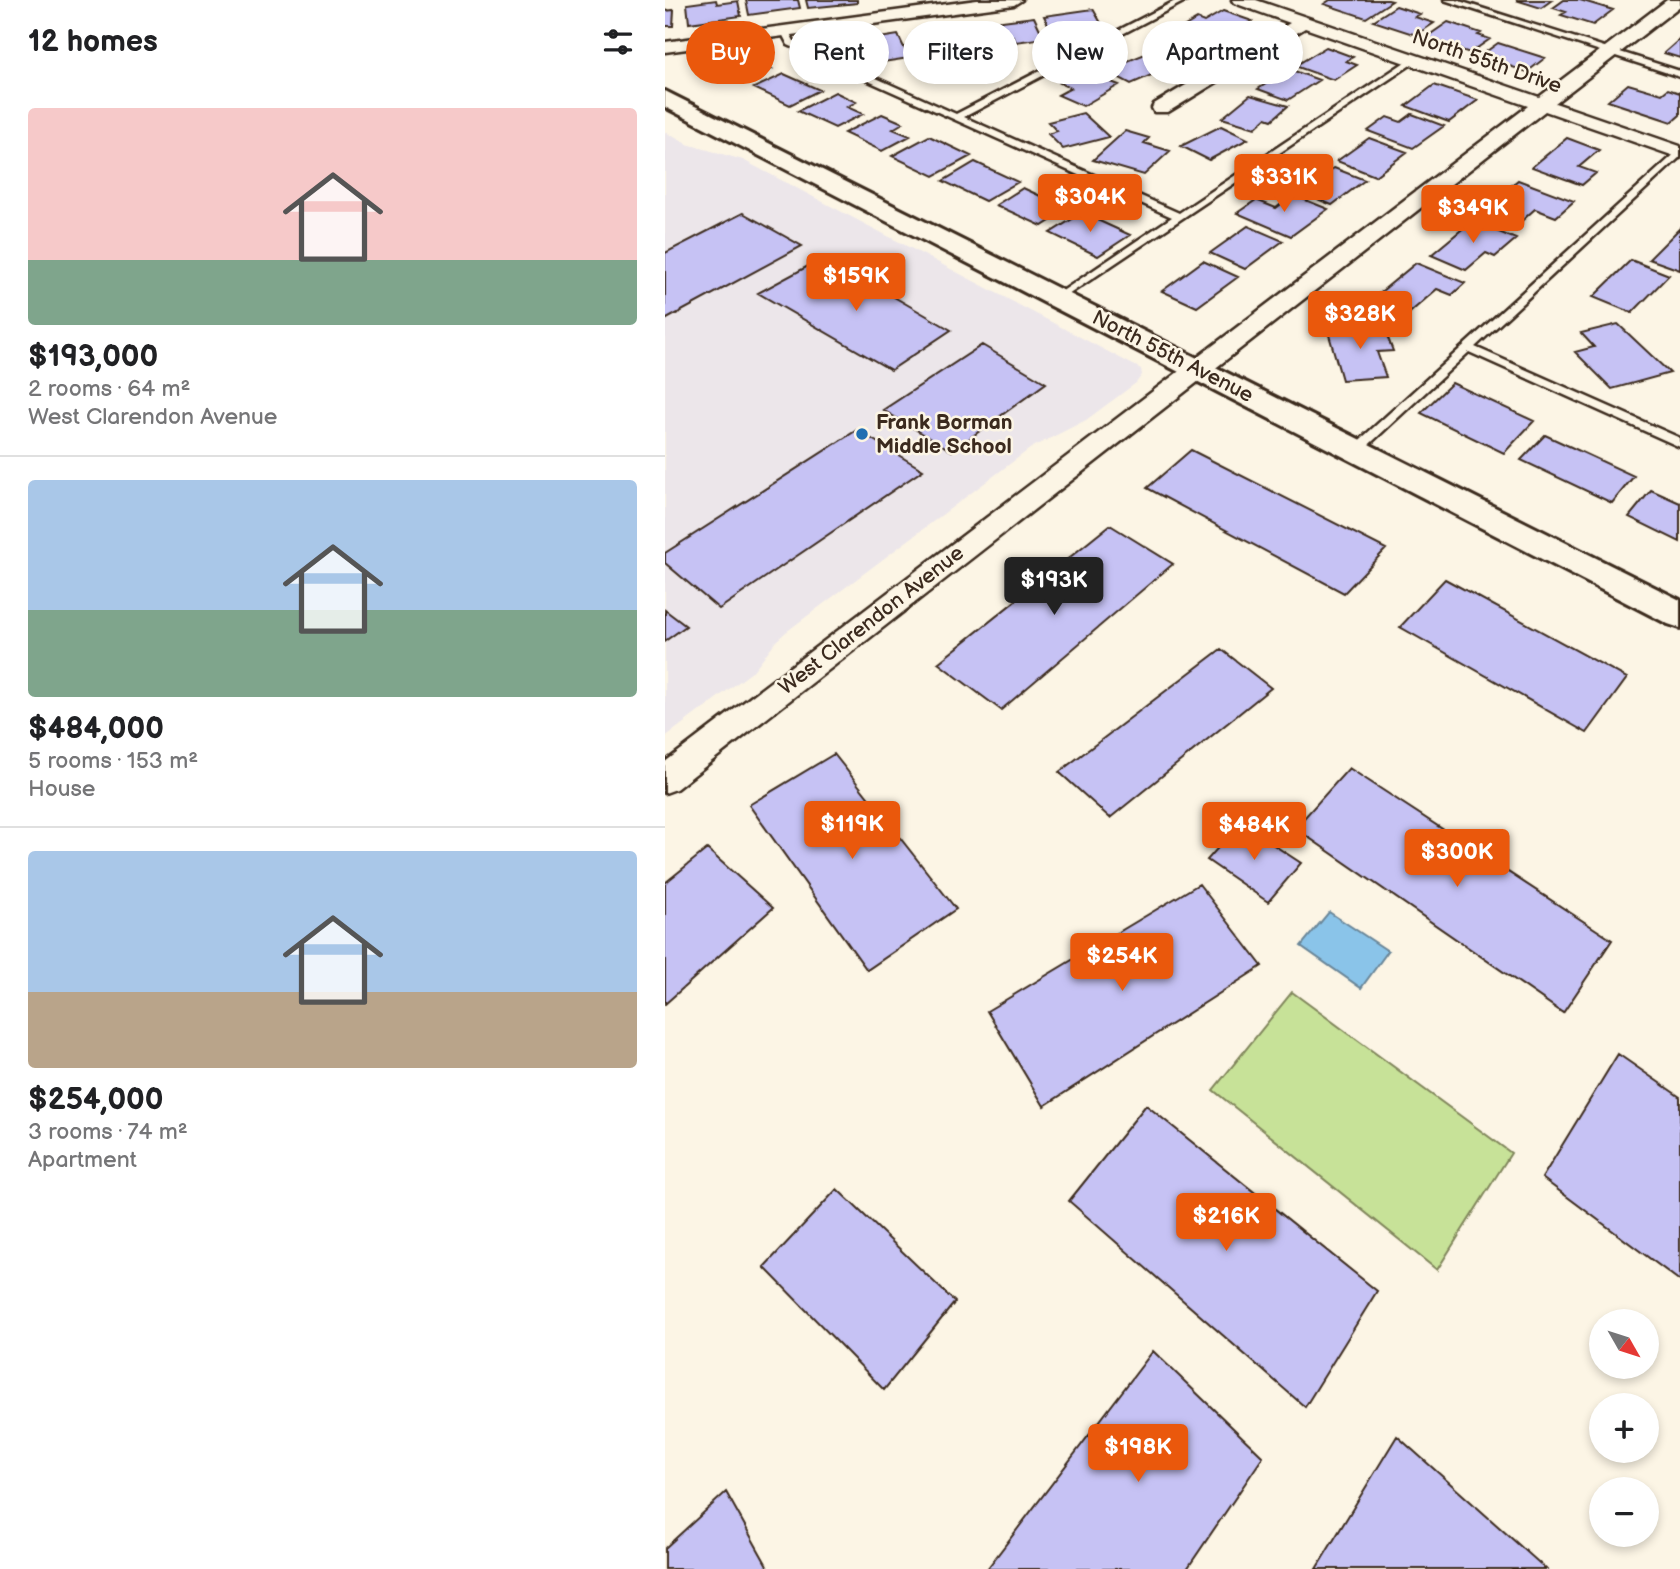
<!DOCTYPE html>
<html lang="en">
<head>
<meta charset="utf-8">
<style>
  body { margin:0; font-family:"Balsamiq Sans",sans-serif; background:#f6f6f6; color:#202124; height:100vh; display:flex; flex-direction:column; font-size:26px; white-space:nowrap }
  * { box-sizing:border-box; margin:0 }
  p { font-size:23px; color:#757577 }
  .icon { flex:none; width:38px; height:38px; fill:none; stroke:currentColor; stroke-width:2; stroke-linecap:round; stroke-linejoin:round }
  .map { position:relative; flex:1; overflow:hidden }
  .sheet { display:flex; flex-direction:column; background:#fff; width:665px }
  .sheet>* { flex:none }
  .hud { position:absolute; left:21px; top:21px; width:665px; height:63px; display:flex; gap:14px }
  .needle { width:46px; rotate:129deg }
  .controls { position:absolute; left:924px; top:1309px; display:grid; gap:14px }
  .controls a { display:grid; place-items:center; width:70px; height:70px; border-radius:50%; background:#fff; box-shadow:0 4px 10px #0003; font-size:35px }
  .price { position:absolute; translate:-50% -60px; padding:0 16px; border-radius:7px; background:#ea580c; color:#fff; font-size:23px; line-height:46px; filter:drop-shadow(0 2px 4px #0008) }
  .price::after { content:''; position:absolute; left:50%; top:42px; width:21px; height:16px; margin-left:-10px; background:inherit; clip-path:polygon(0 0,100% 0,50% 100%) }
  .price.selected { background:#222; color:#fff }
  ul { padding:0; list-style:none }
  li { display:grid; align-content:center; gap:14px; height:371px; padding:0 28px }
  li+li { border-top:2px solid #e0e0e0 }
  li span { display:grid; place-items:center; height:217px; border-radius:7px; color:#555 }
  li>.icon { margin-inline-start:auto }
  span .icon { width:126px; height:126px; fill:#fffc; stroke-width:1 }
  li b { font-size:30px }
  h2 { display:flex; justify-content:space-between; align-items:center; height:84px; padding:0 28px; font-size:30px }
  .pill { padding:0 24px; border-radius:32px; background:#fff; box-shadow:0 4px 10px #0003; font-size:24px; line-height:63px }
  .pill.selected { background:#ea580c; color:#fff }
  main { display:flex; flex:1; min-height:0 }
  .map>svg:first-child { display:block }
  .built { fill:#ece6ea }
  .green { fill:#c7e298; stroke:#81865b; stroke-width:2 }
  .water { fill:#8ac4e9; stroke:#6a8698; stroke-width:2 }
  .building { fill:#c6c2f4; stroke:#3b2a1e; stroke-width:2 }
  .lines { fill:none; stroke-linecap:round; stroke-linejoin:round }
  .lane-casing { stroke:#3b2a1e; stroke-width:5 }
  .street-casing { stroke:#3b2a1e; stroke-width:5 }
  .secondary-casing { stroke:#3b2a1e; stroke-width:6 }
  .lane { fill:#fcf5e5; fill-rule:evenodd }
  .street { fill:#fcf5e5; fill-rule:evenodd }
  .secondary { fill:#fcf5e5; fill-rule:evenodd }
  .poi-dot { fill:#1f6fb2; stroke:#fcf5e5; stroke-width:2.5 }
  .labels { text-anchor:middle; stroke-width:5; stroke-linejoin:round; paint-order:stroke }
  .far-street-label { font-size:21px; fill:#3b2a1e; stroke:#fcf5e5 }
  .far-poi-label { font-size:21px; font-weight:bold; fill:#3b2a1e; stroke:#fcf5e5; text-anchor:start }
</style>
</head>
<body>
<main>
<section class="sheet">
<h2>12 homes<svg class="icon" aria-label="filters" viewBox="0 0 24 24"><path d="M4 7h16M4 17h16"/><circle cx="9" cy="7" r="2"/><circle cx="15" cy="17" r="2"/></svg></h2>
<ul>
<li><span style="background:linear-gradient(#f6c9c9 70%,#7fa58c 0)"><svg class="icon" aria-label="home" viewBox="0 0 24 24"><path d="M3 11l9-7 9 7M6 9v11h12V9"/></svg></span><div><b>$193,000</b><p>2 rooms · 64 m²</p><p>West Clarendon Avenue</p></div></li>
<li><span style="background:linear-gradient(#a9c7e8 60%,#7fa58c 0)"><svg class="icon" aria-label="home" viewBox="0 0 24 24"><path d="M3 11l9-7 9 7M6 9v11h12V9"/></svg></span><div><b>$484,000</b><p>5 rooms · 153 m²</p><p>House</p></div></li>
<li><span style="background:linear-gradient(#a9c7e8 65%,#b9a48a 0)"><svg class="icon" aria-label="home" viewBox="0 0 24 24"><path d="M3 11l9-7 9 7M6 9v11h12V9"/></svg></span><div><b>$254,000</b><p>3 rooms · 74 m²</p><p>Apartment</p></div></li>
</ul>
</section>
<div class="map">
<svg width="1015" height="1569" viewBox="0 0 1015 1569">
  <rect width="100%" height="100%" fill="#fcf5e5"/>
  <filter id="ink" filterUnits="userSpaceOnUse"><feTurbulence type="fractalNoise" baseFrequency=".0143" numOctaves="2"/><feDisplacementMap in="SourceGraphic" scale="14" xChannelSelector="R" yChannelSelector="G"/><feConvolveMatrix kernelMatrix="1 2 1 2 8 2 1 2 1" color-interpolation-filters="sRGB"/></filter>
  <g filter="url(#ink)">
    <path class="built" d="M0 132 22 144 78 160 476 369 477 375 471 383 421 420 366 448 121 632 111 641 87 672 0 737Z"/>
    <path class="green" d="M627 992 846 1153 772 1270 548 1090Z"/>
    <path class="water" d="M664 912 723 951 696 988 636 946Z"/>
    <path class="building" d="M51 0 52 4 73 1 76 16 24 23 22 4Z
      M81 0H133L135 8 84 15Z
      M141 0H192V3L143 8Z
      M665 0H723L727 1 701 18 659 4Z
      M851 0H887L876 8Z
      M899 0H915L948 10 928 25 896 15 901 12 888 8Z
      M731 6 755 14 750 17 769 23 751 35 708 21Z
      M428 9 440 30 389 36 379 16Z
      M9 10 8 26H0V11Z
      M558 11 587 21 556 39 520 26 532 19 539 22Z
      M369 17 379 38 351 42 348 36 327 39 321 23Z
      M783 22 816 33 813 35 825 39 805 53 760 38Z
      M310 26 316 46 283 50 282 45 264 47 259 31Z
      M510 28 550 42 516 62 489 51 498 46 486 42Z
      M233 35 244 58 212 63 208 55 189 58 183 43Z
      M1015 39V58L999 53Z
      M833 43 880 58 862 72 815 56Z
      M661 47 688 57 681 61 692 65 669 80 630 66Z
      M72 53 107 69 78 83 43 66Z
      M480 54 505 67 466 84 430 65 453 56 463 61Z
      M624 69 654 80 623 100 593 89Z
      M418 71 454 85 418 106 393 95 406 88 395 83Z
      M119 74 155 90 125 105 89 88Z
      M963 84 997 94 1003 89 1015 93V115L1007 122 943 101Z
      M769 85 813 100 784 122 741 106Z
      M170 92 191 102 182 107 198 114 170 128 133 111Z
      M585 95 623 106 607 120 601 118 590 128 557 118Z
      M418 113 444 137 398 149 383 134 392 131 383 122Z
      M217 114 238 123 228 129 245 136 217 151 179 133Z
      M747 114 779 126 748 148 703 131 722 117 736 122Z
      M556 126 583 139 544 160 516 146Z
      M460 131 484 138 479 143 505 151 479 175 428 160Z
      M264 136 306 156 269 176 227 156Z
      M704 138 742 152 710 176 672 161Z
      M902 138 934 150 914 167 931 173 917 185 867 167Z
      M310 162 353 182 320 201 278 181Z
      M669 168 700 180 667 205 628 189 648 174 656 177Z
      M853 180 909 201 891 217 870 209 852 225 816 211Z
      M358 188 404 209 377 226 331 205Z
      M628 195 663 209 626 236 572 213 591 200 611 208Z
      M78 213 137 246 0 320V253Z
      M417 213 465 235 433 256 385 233Z
      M807 221 851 239 830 257 821 253 801 270 766 255Z
      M583 226 618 241 580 269 545 253Z
      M1015 228V270L984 259Z
      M160 257 286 330 226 370 93 293Z
      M966 260 1004 275 967 313 928 297Z
      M538 261 573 277 532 307 497 291Z
      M751 263 800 283 787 295 772 289 741 316 706 300Z
      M953 324 1005 373 947 389 910 352 929 347 916 333Z
      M718 325 728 351 712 352 721 377 677 380 662 328Z
      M317 345 381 383 287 451 218 410Z
      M787 383 869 421 839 453 756 413Z
      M192 430 258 470 54 609 0 563V553Z
      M880 435 969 476 947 503 856 460Z
      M526 450 721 549 679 593 482 488Z
      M986 490 1015 503V542L964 517Z
      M445 525 508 564 336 710 273 663Z
      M780 579 962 678 922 733 735 627Z
      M0 610 21 626 0 641Z
      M556 649 606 688 445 818 394 772Z
      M169 754 291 909 202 970 84 805Z
      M684 768 947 940 898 1013 630 828Z
      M575 823 636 863 603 902 542 860Z
      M42 849 108 908 0 1004V883Z
      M534 884 597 966 379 1106 322 1011Z
      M953 1054 1015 1097V1281L877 1178Z
      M481 1105 712 1291 640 1407 404 1201Z
      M172 1189 290 1302 219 1390 99 1267Z
      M488 1351 598 1457 522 1569H322Z
      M732 1436 881 1569H651Z
      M61 1492 104 1569H0V1548Z"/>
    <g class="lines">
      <g class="lane-casing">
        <path id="lane" d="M512 0H522L299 117 514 213 746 58 753 60 394 301 388 298 390 296 507 217 123 45 115 30 122 28 129 41 291 114Z
          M779 0H791L1015 71V77Z
          M1015 149V157L810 347 1015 438V447L804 352 695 453H687V447Z"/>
      </g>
      <g class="street-casing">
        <path id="street" d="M312 0H357L349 5 0 52V42Z
          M567 0H591L874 97 1002 0H1015V6L890 103 1015 146V158L880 111 11 789 0 793V762L863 106 640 28 503 112H489L487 108 489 104 625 23 569 3Z"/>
      </g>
      <g class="secondary-casing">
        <path id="secondary" d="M0 91 1015 600V628L1003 624 0 107Z"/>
      </g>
      <use href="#lane" class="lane"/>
      <use href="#street" class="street"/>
      <use href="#secondary" class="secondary"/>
    </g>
  </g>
  <circle class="poi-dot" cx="197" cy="434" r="7"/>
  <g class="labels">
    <g class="far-street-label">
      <text transform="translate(822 61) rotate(19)" y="7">North 55th Drive</text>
      <text transform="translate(508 356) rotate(27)" y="7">North 55th Avenue</text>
      <text transform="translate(206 620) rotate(-38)" y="7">West Clarendon Avenue</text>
    </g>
    <g class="far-poi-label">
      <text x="211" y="429">Frank Borman<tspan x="211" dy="24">Middle School</tspan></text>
    </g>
  </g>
</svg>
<div class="controls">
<a><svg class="needle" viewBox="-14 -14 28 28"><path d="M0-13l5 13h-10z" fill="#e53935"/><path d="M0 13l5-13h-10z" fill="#757577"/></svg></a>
<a>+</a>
<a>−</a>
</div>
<b class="price" style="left:619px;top:214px">$331K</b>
<b class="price" style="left:425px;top:234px">$304K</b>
<b class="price" style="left:808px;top:245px">$349K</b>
<b class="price" style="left:191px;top:313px">$159K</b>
<b class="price" style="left:695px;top:351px">$328K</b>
<b class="price selected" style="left:389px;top:617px">$193K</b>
<b class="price" style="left:187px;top:861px">$119K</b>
<b class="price" style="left:589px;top:862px">$484K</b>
<b class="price" style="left:792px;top:889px">$300K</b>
<b class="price" style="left:457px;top:993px">$254K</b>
<b class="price" style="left:561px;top:1253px">$216K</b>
<b class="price" style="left:473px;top:1484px">$198K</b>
<div class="hud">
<a class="pill selected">Buy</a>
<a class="pill">Rent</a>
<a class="pill">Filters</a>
<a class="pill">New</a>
<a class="pill">Apartment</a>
</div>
</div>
</main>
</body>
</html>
